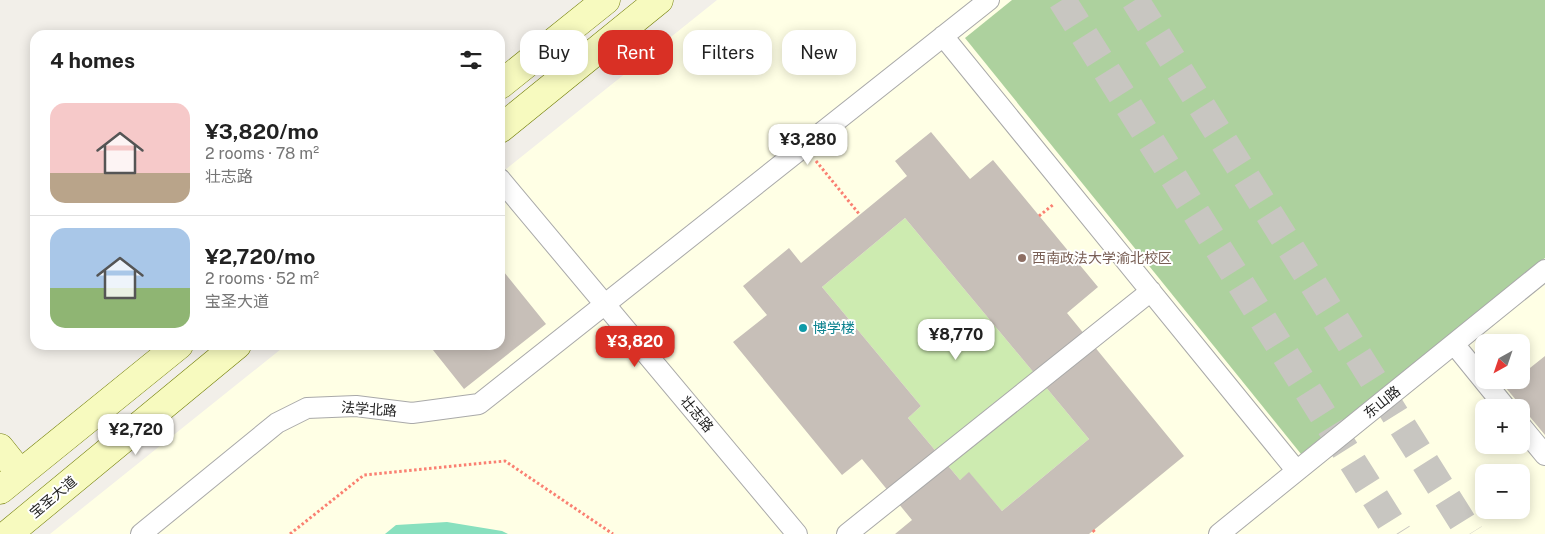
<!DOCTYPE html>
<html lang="en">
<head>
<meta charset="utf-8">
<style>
  body { margin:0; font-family:"Public Sans","Noto Sans SC",sans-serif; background:#f6f6f6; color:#222; height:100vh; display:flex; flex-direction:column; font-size:19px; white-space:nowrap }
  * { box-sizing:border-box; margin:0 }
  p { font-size:16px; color:#767676 }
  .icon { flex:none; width:28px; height:28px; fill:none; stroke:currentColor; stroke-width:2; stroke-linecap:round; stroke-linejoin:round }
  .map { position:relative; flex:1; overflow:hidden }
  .details { position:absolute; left:30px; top:30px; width:475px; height:320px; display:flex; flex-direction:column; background:#fff; border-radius:15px; box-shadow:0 2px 12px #0003 }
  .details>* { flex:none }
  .guide { position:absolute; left:520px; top:30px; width:475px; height:45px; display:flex; gap:10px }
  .needle { width:32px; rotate:220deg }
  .buttons { position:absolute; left:1475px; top:334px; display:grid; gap:10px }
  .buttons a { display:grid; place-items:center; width:55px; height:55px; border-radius:10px; background:#fff; box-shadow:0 2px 12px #0003; font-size:25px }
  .price { position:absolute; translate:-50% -42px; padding:0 11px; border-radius:10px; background:#fff; color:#222; font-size:16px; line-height:32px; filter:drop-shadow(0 1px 2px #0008) }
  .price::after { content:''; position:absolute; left:50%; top:30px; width:15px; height:11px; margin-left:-8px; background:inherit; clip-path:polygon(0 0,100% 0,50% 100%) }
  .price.selected { background:#d93025; color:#fff }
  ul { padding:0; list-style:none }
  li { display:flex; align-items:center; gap:15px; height:125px; padding:0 20px }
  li+li { border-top:1px solid #e0e0e0 }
  li span { display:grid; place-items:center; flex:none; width:140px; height:100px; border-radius:15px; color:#555 }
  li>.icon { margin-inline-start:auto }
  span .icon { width:60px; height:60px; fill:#fffc; stroke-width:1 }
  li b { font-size:21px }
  h2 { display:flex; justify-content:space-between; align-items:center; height:60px; padding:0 20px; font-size:21px }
  .pill { padding:0 18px; border-radius:15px; background:#fff; box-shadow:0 2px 12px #0003; font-size:18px; line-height:45px }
  .pill.selected { background:#d93025; color:#fff }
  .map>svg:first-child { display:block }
  .education { fill:#ffffe5; fill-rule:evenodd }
  .grass { fill:#cdebb0 }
  .forest { fill:#add19e }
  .pitch { fill:#88e0be }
  .building { fill:#c7bfb8; fill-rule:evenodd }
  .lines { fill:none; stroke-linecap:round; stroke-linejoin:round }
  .highway-tunnel { stroke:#c8c6c1; stroke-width:28; stroke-dasharray:28 14; stroke-linecap:butt }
  .street-casing { stroke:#a9a9a9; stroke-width:22 }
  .secondary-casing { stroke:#707d05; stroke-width:29 }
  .path { stroke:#fa8072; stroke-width:3; stroke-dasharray:2.5 2.5; stroke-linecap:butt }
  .street { stroke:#fff; stroke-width:20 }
  .secondary { stroke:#f7fabf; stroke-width:28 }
  .education-dot { fill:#8d6e63; stroke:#fff; stroke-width:2 }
  .culture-dot { fill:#0f9aa8; stroke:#fff; stroke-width:2 }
  .labels { text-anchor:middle; stroke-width:4; stroke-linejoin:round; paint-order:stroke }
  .education-label { font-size:14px; fill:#785e54; stroke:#fff; text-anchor:start }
  .culture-label { font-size:14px; fill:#0d838f; stroke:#fff; text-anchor:start }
  .street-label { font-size:14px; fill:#222; stroke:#fff }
</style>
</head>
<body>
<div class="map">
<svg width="1545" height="534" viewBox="0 0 1545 534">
  <rect width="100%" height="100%" fill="#f2efe9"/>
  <path class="education" d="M717 0H1545V534H50L286 345H500V174ZM1484 342H1521V380H1484ZM1484 408H1521V445H1484ZM1484 472H1521V510H1484Z"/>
  <path class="grass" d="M905 218 1089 439 1002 511 969 473 960 480 908 418 921 406 822 287Z"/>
  <path class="forest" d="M1012 0H1545V258L1301 454 965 38Z"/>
  <path class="pitch" d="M447 522 502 531 508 534H385L396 525Z"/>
  <path class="building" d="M931 132 970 179 993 160 1098 287 1067 313 1184 456 1089 534H895L912 520 862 459 842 475 733 342 767 315 743 286 789 248 801 263 907 176 895 161ZM905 218 1089 439 1002 511 969 472 960 480 908 418 921 406 822 287Z
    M500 267 546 324 464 389 429 345H500Z
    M1545 356V435L1506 388 1516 380H1521V375Z"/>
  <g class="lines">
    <path class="highway-tunnel" d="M1062 0 1398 534
      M1135 0 1470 534"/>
    <g class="street-casing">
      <path id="street" d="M943 36 1296 470
        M500 179 797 534
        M1454 344 1506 408
        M1521 426 1545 455
        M141 534 277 423 307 408 356 406 412 413 479 404 989 0
        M847 534 1151 291
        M1219 534 1545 270"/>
    </g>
    <g class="secondary-casing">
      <path id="secondary" d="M500 85 606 0
        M500 129 659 0
        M0 448 20 473
        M0 490 179 345
        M8 534 237 345"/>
    </g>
    <path class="path" d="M816 161 860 215
      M1039 216 1054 204
      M1093 530 1096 534
      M290 534 364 475 505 461 613 534"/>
    <use href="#street" class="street"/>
    <use href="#secondary" class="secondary"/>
  </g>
  <circle class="education-dot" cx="1022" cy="258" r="5"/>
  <circle class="culture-dot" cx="803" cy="328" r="5"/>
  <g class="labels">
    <g class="education-label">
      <text x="1032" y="263">西南政法大学渝北校区</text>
    </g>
    <g class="culture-label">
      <text x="813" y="333">博学楼</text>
    </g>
    <g class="street-label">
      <text transform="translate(1382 402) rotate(-39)" y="5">东山路</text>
      <text transform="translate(369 409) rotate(4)" y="5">法学北路</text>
      <text transform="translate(697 414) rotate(50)" y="5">壮志路</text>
      <text transform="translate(53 497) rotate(-40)" y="5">宝圣大道</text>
    </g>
  </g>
</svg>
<div class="buttons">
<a><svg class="needle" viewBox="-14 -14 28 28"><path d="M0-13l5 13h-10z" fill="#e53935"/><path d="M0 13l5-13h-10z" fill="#767676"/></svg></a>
<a>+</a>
<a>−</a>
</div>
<b class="price" style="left:808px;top:166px">¥3,280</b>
<b class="price" style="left:956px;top:361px">¥8,770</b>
<b class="price selected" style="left:635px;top:368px">¥3,820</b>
<b class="price" style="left:136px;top:456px">¥2,720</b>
<div class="guide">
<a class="pill">Buy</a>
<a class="pill selected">Rent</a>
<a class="pill">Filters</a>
<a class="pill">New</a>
</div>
<section class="details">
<h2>4 homes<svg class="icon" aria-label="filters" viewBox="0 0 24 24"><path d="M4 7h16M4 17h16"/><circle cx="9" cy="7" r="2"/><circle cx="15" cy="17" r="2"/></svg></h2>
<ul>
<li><span style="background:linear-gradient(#f6c9c9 70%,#b9a48a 0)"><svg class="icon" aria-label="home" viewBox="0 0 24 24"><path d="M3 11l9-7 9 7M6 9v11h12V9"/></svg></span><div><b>¥3,820/mo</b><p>2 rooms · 78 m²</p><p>壮志路</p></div></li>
<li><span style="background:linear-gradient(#a9c7e8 60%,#8fb573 0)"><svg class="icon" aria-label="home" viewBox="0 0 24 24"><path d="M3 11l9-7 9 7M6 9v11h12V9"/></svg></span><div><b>¥2,720/mo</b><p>2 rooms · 52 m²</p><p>宝圣大道</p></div></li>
</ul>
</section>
</div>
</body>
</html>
